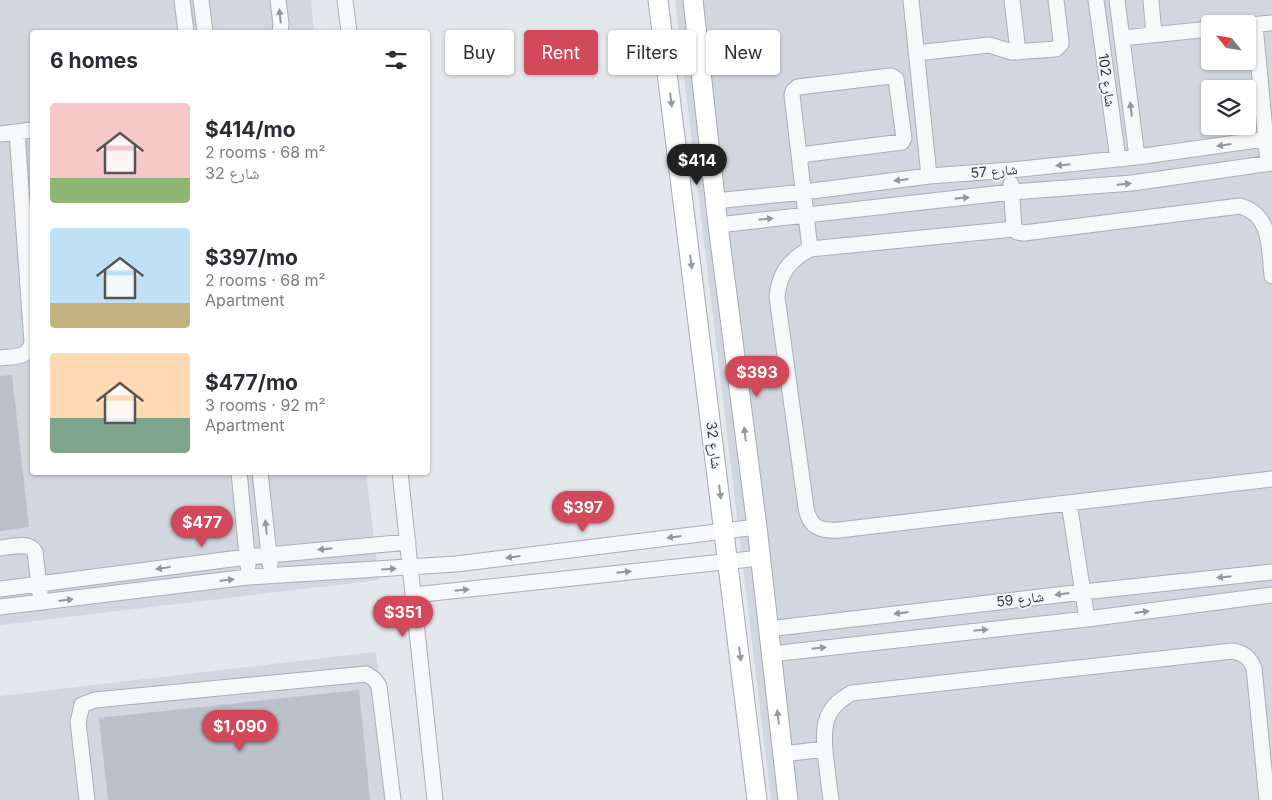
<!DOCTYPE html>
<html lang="en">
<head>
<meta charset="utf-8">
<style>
  body { margin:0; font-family:Inter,"Noto Naskh Arabic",sans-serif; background:#f7f7f7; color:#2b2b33; height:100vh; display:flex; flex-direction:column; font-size:19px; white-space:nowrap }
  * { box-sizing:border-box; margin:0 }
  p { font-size:16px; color:#7c7c81 }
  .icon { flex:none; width:28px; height:28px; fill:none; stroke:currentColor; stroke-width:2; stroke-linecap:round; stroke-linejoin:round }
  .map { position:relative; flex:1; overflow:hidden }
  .details { position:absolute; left:30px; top:30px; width:400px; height:445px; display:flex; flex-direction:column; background:#fff; border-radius:5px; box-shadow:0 1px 4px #0004 }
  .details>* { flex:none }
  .hud { position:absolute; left:445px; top:30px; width:475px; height:45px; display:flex; gap:10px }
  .needle { width:32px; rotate:300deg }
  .tools { position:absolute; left:1201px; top:15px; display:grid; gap:10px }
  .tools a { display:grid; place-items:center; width:55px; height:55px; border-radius:5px; background:#fff; box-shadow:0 1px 4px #0004; font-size:25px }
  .price { position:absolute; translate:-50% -42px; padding:0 11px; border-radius:18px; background:#d1495b; color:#fff; font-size:16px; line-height:32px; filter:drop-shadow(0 1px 2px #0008) }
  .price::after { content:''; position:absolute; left:50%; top:30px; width:15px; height:11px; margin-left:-8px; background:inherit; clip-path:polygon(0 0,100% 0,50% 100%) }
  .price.selected { background:#222; color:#fff }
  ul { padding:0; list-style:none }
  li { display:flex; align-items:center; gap:15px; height:125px; padding:0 20px }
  li span { display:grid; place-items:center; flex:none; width:140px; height:100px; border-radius:5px; color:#555 }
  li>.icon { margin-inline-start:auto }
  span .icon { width:60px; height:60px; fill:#fffc; stroke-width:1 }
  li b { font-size:21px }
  h2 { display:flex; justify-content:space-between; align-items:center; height:60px; padding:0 20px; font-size:21px }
  .chip { padding:0 18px; border-radius:5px; background:#fff; box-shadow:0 1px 4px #0004; font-size:18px; line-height:45px }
  .chip.selected { background:#d1495b; color:#fff }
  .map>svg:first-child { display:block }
  .built { fill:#d2d6de; fill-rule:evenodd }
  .building { fill:#bbc0ca }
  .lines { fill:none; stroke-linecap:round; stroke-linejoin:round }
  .minor-casing { stroke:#a9aeb7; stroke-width:17 }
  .major-casing { stroke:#a3abb8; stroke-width:21 }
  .minor { stroke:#f7f8fa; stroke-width:15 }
  .major { stroke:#fff; stroke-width:19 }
  .oneway { fill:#9196a0 }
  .oneway2 { fill:#959aa2 }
  .labels { text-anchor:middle; stroke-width:4; stroke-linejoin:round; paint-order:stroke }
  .street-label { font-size:14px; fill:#2b3445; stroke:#f4f6f9 }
</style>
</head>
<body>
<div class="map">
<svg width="1272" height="800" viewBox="0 0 1272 800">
  <rect width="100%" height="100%" fill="#e4e7ec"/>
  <path class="built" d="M0 0H311L314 32H32V472L366 473 379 580 0 625Z
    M675 0H1272V800H771ZM1210 24H1248V61H1210ZM1210 89H1248V126H1210Z
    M376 652 395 800H0V696Z"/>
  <path class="building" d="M12 375 29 527 0 531V376Z
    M359 690 370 800H108L99 718Z"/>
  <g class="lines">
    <g class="minor-casing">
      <path id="minor" d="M182 0 186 32
        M201 0 205 32
        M278 0 281 24 280 32
        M345 0 349 32
        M911 0 929 176
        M1012 0 1018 52
        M1096 0 1118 159
        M1117 0 1137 157
        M1151 0 1154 35
        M1248 25 1272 23
        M1255 25 1268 163
        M1122 38 1210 29
        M916 53 989 45 1012 52 1056 49 1061 44V41L1056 0
        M0 134 32 130
        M800 155 902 142 904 138 896 79 891 76 798 87 793 91 792 95 810 249
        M1011 184 1014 229
        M715 201 804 192 929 176 1011 170 1137 157 1272 138
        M718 225 1012 192 1132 183 1272 163
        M1272 276C1269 248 1272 215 1240 206L1024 233 1017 232 1014 229 810 249C789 260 779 274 777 297L806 508C810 528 820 531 839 530L1272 479
        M0 358C15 356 27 359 32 343L17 132
        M239 472 248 566
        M260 472 270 564
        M400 472 435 800
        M1069 503 1087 619
        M0 548C11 547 29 541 35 552L40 594
        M0 589 247 557 408 542
        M414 595 760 558
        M0 607 248 577 456 564 757 527
        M768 629 1083 592 1272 572
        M771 654 1087 619 1272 595
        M783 754 825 749
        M87 800 78 722 82 705 95 700 366 674 374 679 379 686 393 800
        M831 800C829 787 828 774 826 761 823 730 821 709 852 693L1232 651C1244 653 1249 657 1254 668L1267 800"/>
    </g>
    <g class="major-casing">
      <path id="major" d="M658 0 757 800
        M693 0 718 225 757 527 788 800"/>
    </g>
    <use href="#minor" class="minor"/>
    <use href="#major" class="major"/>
  </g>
  <defs><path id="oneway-solid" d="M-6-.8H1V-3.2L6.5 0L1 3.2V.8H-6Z" transform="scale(1.25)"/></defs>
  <g class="oneway">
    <use href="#oneway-solid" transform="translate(280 16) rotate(-96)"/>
    <use href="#oneway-solid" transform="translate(1131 109) rotate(-97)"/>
    <use href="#oneway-solid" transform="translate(1224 145) rotate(172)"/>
    <use href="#oneway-solid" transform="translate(1063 165) rotate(174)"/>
    <use href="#oneway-solid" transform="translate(901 180) rotate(173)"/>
    <use href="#oneway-solid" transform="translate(1124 184) rotate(-5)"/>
    <use href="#oneway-solid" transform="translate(962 198) rotate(-6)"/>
    <use href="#oneway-solid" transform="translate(766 219) rotate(-6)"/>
    <use href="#oneway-solid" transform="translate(266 527) rotate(-96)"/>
    <use href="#oneway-solid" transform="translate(674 537) rotate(173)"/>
    <use href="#oneway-solid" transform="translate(325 549) rotate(174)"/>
    <use href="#oneway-solid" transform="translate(513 557) rotate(173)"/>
    <use href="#oneway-solid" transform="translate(163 568) rotate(172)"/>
    <use href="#oneway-solid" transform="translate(389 569) rotate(-3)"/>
    <use href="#oneway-solid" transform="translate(624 572) rotate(-6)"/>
    <use href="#oneway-solid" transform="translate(1224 577) rotate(174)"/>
    <use href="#oneway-solid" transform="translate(227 580) rotate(-7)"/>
    <use href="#oneway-solid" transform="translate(462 590) rotate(-6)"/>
    <use href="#oneway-solid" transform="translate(1062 594) rotate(173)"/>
    <use href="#oneway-solid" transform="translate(66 600) rotate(-7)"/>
    <use href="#oneway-solid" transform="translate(1142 612) rotate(-7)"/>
    <use href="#oneway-solid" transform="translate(901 613) rotate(173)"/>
    <use href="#oneway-solid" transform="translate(981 630) rotate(-6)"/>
    <use href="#oneway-solid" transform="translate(819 648) rotate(-6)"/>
  </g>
  <g class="oneway2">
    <use href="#oneway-solid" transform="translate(671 100) rotate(83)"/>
    <use href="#oneway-solid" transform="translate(691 262) rotate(83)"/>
    <use href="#oneway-solid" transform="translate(745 434) rotate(-97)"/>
    <use href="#oneway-solid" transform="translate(720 492) rotate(83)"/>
    <use href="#oneway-solid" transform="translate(740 654) rotate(83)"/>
    <use href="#oneway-solid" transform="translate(778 717) rotate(-97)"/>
  </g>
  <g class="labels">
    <g class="street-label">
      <text transform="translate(1107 80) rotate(82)" y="5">شارع 102</text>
      <text transform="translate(994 171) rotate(-5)" y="5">شارع 57</text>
      <text transform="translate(714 445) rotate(83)" y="5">شارع 32</text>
      <text transform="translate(1020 599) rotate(-7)" y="5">شارع 59</text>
    </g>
  </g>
</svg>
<div class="tools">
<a><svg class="needle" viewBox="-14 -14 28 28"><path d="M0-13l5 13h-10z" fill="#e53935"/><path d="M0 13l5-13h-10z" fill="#7c7c81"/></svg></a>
<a><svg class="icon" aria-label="layers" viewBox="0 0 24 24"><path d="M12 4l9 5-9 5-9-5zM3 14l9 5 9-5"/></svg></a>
</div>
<b class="price selected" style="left:697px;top:186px">$414</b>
<b class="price" style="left:757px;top:398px">$393</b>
<b class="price" style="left:583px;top:533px">$397</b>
<b class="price" style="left:202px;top:548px">$477</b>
<b class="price" style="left:403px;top:638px">$351</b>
<b class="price" style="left:240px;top:752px">$1,090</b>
<div class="hud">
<a class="chip">Buy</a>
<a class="chip selected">Rent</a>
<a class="chip">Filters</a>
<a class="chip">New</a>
</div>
<section class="details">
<h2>6 homes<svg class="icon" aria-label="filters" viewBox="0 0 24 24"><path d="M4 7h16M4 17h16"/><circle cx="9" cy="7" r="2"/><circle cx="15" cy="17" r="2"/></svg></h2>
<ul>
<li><span style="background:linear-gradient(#f6c9c9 75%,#8fb573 0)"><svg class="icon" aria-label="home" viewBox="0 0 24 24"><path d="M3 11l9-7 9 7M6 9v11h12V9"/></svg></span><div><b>$414/mo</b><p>2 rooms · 68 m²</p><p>شارع 32</p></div></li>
<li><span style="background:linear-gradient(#bfe0f5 75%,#c2b280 0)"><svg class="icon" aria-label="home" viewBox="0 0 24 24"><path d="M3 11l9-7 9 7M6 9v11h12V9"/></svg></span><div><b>$397/mo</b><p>2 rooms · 68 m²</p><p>Apartment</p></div></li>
<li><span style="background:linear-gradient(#ffd9b3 65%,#7fa58c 0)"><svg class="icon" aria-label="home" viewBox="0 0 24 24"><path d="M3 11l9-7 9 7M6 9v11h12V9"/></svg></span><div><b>$477/mo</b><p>3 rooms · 92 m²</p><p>Apartment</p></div></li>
</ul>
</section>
</div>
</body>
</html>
